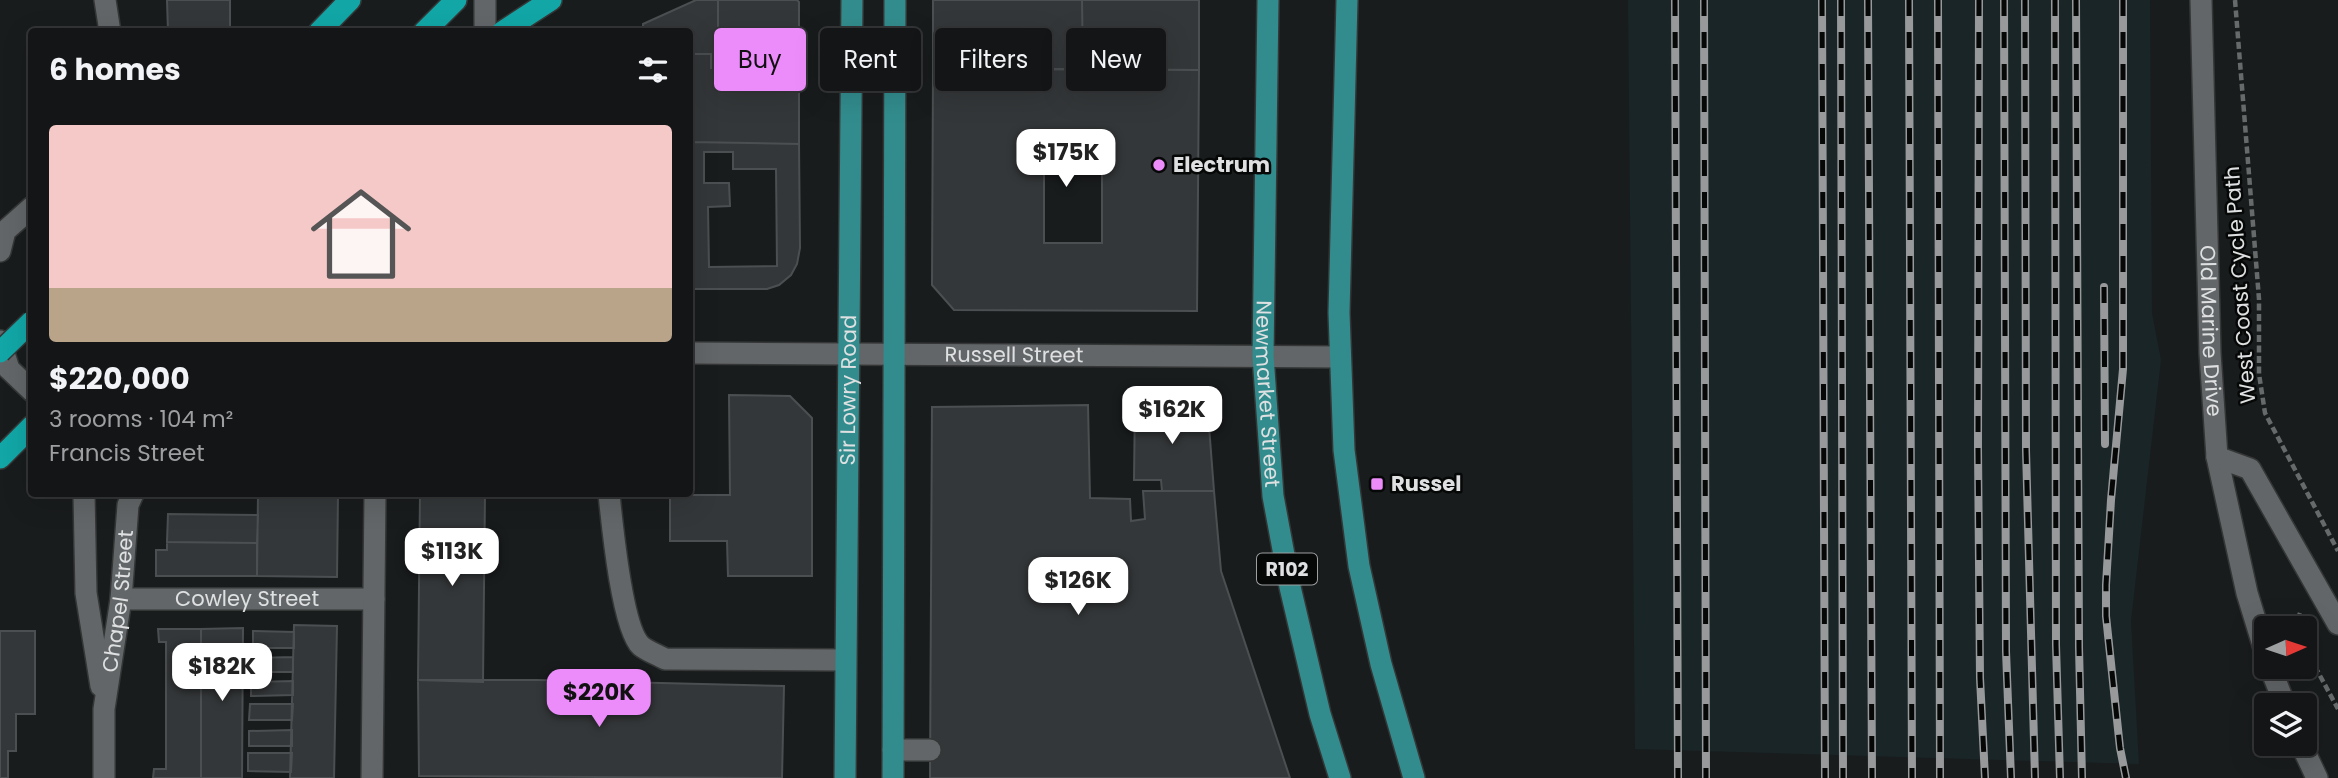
<!DOCTYPE html>
<html lang="en">
<head>
<meta charset="utf-8">
<style>
  body { margin:0; font-family:Poppins,sans-serif; background:#202223; color:#f1f3f6; height:100vh; display:flex; flex-direction:column; font-size:26px; white-space:nowrap }
  * { box-sizing:border-box; margin:0 }
  p { font-size:23px; color:#9d9fa1 }
  .icon { flex:none; width:38px; height:38px; fill:none; stroke:currentColor; stroke-width:2; stroke-linecap:round; stroke-linejoin:round }
  .map { position:relative; flex:1; overflow:hidden }
  .details { position:absolute; left:28px; top:28px; width:665px; height:469px; display:flex; flex-direction:column; background:#131516; border-radius:7px; box-shadow:0 7px 28px #0002,0 0 0 2px #323435 }
  .details>* { flex:none }
  .guide { position:absolute; left:714px; top:28px; width:665px; height:63px; display:flex; gap:14px }
  .needle { width:46px; rotate:87deg }
  .buttons { position:absolute; left:2254px; top:616px; display:grid; gap:14px }
  .buttons a { display:grid; place-items:center; width:63px; height:63px; border-radius:7px; background:#131516; box-shadow:0 7px 28px #0002,0 0 0 2px #323435; font-size:35px }
  .price { position:absolute; translate:-50% -60px; padding:0 16px; border-radius:14px; background:#fff; color:#222; font-size:23px; line-height:46px; filter:drop-shadow(0 2px 4px #0008) }
  .price::after { content:''; position:absolute; left:50%; top:42px; width:21px; height:16px; margin-left:-10px; background:inherit; clip-path:polygon(0 0,100% 0,50% 100%) }
  .price.current { background:#ec8cfb; color:#111 }
  ul { padding:0; list-style:none }
  li { display:grid; align-content:center; gap:14px; height:371px; padding:0 21px }
  li+li { border-top:2px solid #323435 }
  li span { display:grid; place-items:center; height:217px; border-radius:7px; color:#555 }
  li>.icon { margin-inline-start:auto }
  span .icon { width:126px; height:126px; fill:#fffc; stroke-width:1 }
  li b { font-size:30px }
  h2 { display:flex; justify-content:space-between; align-items:center; height:84px; padding:0 21px; font-size:30px }
  .pill { padding:0 24px; border-radius:7px; background:#131516; box-shadow:0 7px 28px #0002,0 0 0 2px #323435; font-size:24px; line-height:63px }
  .pill.current { background:#ec8cfb; color:#111 }
  .map>svg:first-child { display:block }
  .built { fill:#1a2527 }
  .building { fill:#343739; stroke:#4c4f51; stroke-width:2; fill-rule:evenodd }
  .lines { fill:none; stroke-linecap:round; stroke-linejoin:round }
  .minor-casing { stroke:#353737; stroke-width:24 }
  .major-casing { stroke:#353737; stroke-width:24 }
  .highway-casing { stroke:#353737; stroke-width:24 }
  .path { stroke:#676a6b; stroke-width:4.5; stroke-dasharray:7 3.5; stroke-linecap:butt }
  .minor { stroke:#636668; stroke-width:21 }
  .major { stroke:#328c8d; stroke-width:21 }
  .highway { stroke:#12a6a6; stroke-width:21 }
  .rail-casing { stroke:#97999a; stroke-width:8 }
  .rail { stroke:#060707; stroke-width:5; stroke-dasharray:16; stroke-linecap:butt }
  .highway-bridge-casing { stroke:#353737; stroke-width:24; stroke-linecap:butt }
  .highway-bridge { stroke:#12a6a6; stroke-width:21 }
  .poi-dot { fill:#ec8cfb; stroke:#060707; stroke-width:2.5 }
  .labels { text-anchor:middle; stroke-width:5; stroke-linejoin:round; paint-order:stroke }
  .shield { fill:#060707; stroke:#9d9fa0; stroke-width:2 }
  .shield-label { font-size:19px; font-weight:bold; fill:#dee0e1 }
  .poi-label { font-size:21px; font-weight:bold; fill:#dee0e1; stroke:#060707; text-anchor:start }
  .street-label { font-size:21px; fill:#dee0e1; stroke:#060707 }
</style>
</head>
<body>
<div class="map">
<svg width="2338" height="778" viewBox="0 0 2338 778">
  <rect width="100%" height="100%" fill="#191c1d"/>
  <path class="built" d="M1628 0H2150L2152 313 2161 360 2131 621 2139 764 1635 749Z"/>
  <path class="building" d="M167 0H230V32H168Z
    M696 0H718V46H736V68H711V54H690V32H643V24Z
    M718 0H797L799 2V72H736V46H718Z
    M933 0H1082L1083 69H933Z
    M1082 0H1199V70L1083 69Z
    M690 54H711V68H736V72H799V144L690 142Z
    M933 69 1199 70 1197 311 954 310 932 285ZM1055 133H1102V243H1044V166H1054Z
    M690 142 799 144 800 248 797 264 791 275 779 285 767 289H690Z
    M704 152H733V169H776L777 266 709 267 708 207 730 206 729 183H704Z
    M729 395 790 396 812 418V576H728L727 541H670V495H730Z
    M1135 399 1183 401 1209 426 1214 491H1162L1161 480H1134Z
    M1088 405 1090 498 1130 499 1131 521 1145 519 1143 491H1214L1221 571 1290 778H930L932 407Z
    M258 494H338L337 577 257 576Z
    M420 494H485L483 682 418 680Z
    M168 514 258 515 257 543 167 542Z
    M167 542 257 543V576H156V550H167Z
    M294 625 337 626 334 778H290Z
    M243 628 242 778H201V629Z
    M158 629H201V778H153L154 769H166V642H159Z
    M0 631H35V714H16V751H8V778H0Z
    M253 631 294 632V648H253Z
    M293 657V672H252V658Z
    M418 680H537L784 686 782 778 419 776Z
    M293 681V695L251 696V682Z
    M250 704H293L292 720H249Z
    M292 730V746H249V731Z
    M248 753H292L291 772 248 771Z"/>
  <g class="lines">
    <g class="minor-casing">
      <g id="minor">
        <path d="M105 0 110 32"/>
        <path id="s1" d="M2201 0 2210 353 2217 457 2247 593 2266 655"/>
        <path d="M485 32V0"/>
        <path d="M0 251 5 231 32 207"/>
        <path d="M0 341 9 369 32 391"/>
        <path id="s2" d="M690 353 1340 357"/>
        <path d="M2217 457 2250 469 2338 624"/>
        <path d="M84 494 86 593 101 686"/>
        <path d="M609 494C612 523 622 628 641 646 647 651 658 655 665 659L845 660"/>
        <path id="s3" d="M121 599H374"/>
        <path d="M2270 667 2285 705"/>
        <path d="M2301 744 2317 778"/>
        <path d="M893 750H930"/>
        <path id="s4" d="M104 778V709L121 599 128 505 133 494"/>
        <path d="M372 778 375 494"/>
      </g>
    </g>
    <g class="major-casing">
      <g id="major">
        <path id="s5" d="M1268 0 1263 356 1273 496 1290 587 1320 714 1340 778"/>
        <path d="M1347 0 1339 313 1344 450 1359 566 1381 664 1414 778"/>
        <path id="s6" d="M845 778 852 0"/>
        <path d="M893 778 895 0"/>
      </g>
    </g>
    <g class="highway-casing">
      <path id="highway" d="M319 32 350 0
        M424 32 456 0
        M502 32 551 0
        M0 458 32 426"/>
    </g>
    <path class="path" d="M2235 0 2259 299V374L2265 413 2338 551
      M2295 628 2300 613
      M2305 648 2338 709"/>
    <use href="#minor" class="minor"/>
    <use href="#major" class="major"/>
    <use href="#highway" class="highway"/>
    <g class="rail-casing">
      <path id="rail" d="M1675 0 1678 778
        M1704 0 1706 778
        M1822 0 1825 778
        M1841 0 1843 778
        M1868 0 1872 778
        M1909 0 1912 778
        M1938 0 1940 778
        M1979 0 1978 449 1980 678 1985 778
        M2004 0 2006 651 2011 778
        M2025 0 2026 450 2035 778
        M2055 0 2056 645 2060 778
        M2076 0 2079 647 2082 778
        M2123 0V369L2111 500 2106 585V616L2120 748 2126 778
        M2104 287 2105 444"/>
    </g>
    <use href="#rail" class="rail"/>
    <g class="highway-bridge-casing">
      <path id="highway-bridge" d="M0 352 32 321"/>
    </g>
    <use href="#highway-bridge" class="highway-bridge"/>
  </g>
  <g class="poi-dot">
    <circle cx="1159" cy="165" r="7"/>
    <rect x="1370" y="477" width="14" height="14" rx="3.5"/>
  </g>
  <g class="labels">
    <rect class="shield" x="1257" y="553.5" width="60" height="31" rx="5"/>
    <g class="shield-label">
      <text x="1287" y="576">R102</text>
    </g>
    <g class="poi-label">
      <text x="1173" y="172">Electrum</text>
      <text x="1391" y="491">Russel</text>
    </g>
    <g class="street-label">
      <text transform="translate(2240 285) rotate(-94)" y="7">West Coast Cycle Path</text>
      <text dy="7" stroke="none"><textPath href="#s1" startOffset="331">Old Marine Drive</textPath></text>
      <text dy="7" stroke="none"><textPath href="#s2" startOffset="324">Russell Street</textPath></text>
      <text dy="7" stroke="none"><textPath href="#s6" startOffset="388">Sir Lowry Road</textPath></text>
      <text dy="7" stroke="none"><textPath href="#s5" startOffset="394">Newmarket Street</textPath></text>
      <text dy="7" stroke="none"><textPath href="#s3" startOffset="126">Cowley Street</textPath></text>
      <text dy="7" stroke="none"><textPath href="#s4" startOffset="178">Chapel Street</textPath></text>
    </g>
  </g>
</svg>
<div class="buttons">
<a><svg class="needle" viewBox="-14 -14 28 28"><path d="M0-13l5 13h-10z" fill="#e53935"/><path d="M0 13l5-13h-10z" fill="#9d9fa1"/></svg></a>
<a><svg class="icon" aria-label="layers" viewBox="0 0 24 24"><path d="M12 4l9 5-9 5-9-5zM3 14l9 5 9-5"/></svg></a>
</div>
<b class="price" style="left:1066px;top:189px">$175K</b>
<b class="price" style="left:1172px;top:446px">$162K</b>
<b class="price" style="left:452px;top:588px">$113K</b>
<b class="price" style="left:1078px;top:617px">$126K</b>
<b class="price" style="left:222px;top:703px">$182K</b>
<b class="price current" style="left:599px;top:729px">$220K</b>
<div class="guide">
<a class="pill current">Buy</a>
<a class="pill">Rent</a>
<a class="pill">Filters</a>
<a class="pill">New</a>
</div>
<section class="details">
<h2>6 homes<svg class="icon" aria-label="filters" viewBox="0 0 24 24"><path d="M4 7h16M4 17h16"/><circle cx="9" cy="7" r="2"/><circle cx="15" cy="17" r="2"/></svg></h2>
<ul>
<li><span style="background:linear-gradient(#f6c9c9 75%,#b9a48a 0)"><svg class="icon" aria-label="home" viewBox="0 0 24 24"><path d="M3 11l9-7 9 7M6 9v11h12V9"/></svg></span><div><b>$220,000</b><p>3 rooms · 104 m²</p><p>Francis Street</p></div></li>
</ul>
</section>
</div>
</body>
</html>
